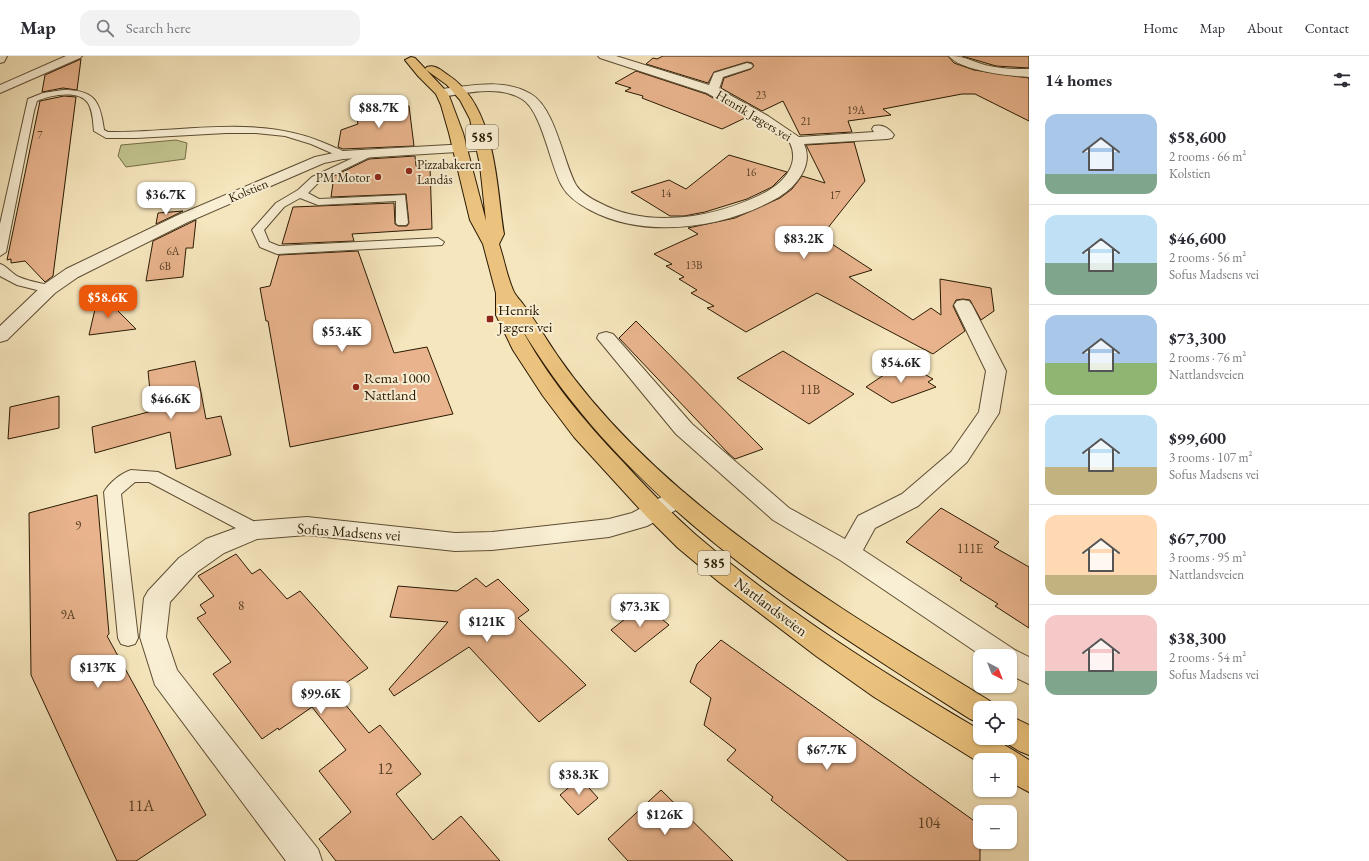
<!DOCTYPE html>
<html lang="en">
<head>
<meta charset="utf-8">
<style>
  body { margin:0; font-family:"EB Garamond",serif; background:#f2f2f3; color:#2b2b33; height:100vh; display:flex; flex-direction:column; font-size:15px; white-space:nowrap }
  * { box-sizing:border-box; margin:0 }
  p { font-size:13px; color:#7c7c81 }
  .icon { flex:none; width:22px; height:22px; fill:none; stroke:currentColor; stroke-width:2; stroke-linecap:round; stroke-linejoin:round }
  .map { position:relative; flex:1; overflow:hidden }
  .side { display:flex; flex-direction:column; background:#fff; width:340px }
  .side>* { flex:none }
  .needle { width:26px; rotate:138deg }
  .controls { position:absolute; left:973px; top:593px; display:grid; gap:8px }
  .controls a { display:grid; place-items:center; width:44px; height:44px; border-radius:8px; background:#fff; box-shadow:0 1px 3px #0004; font-size:20px }
  .price { position:absolute; translate:-50% -34px; padding:0 9px; border-radius:8px; background:#fff; color:#222; font-size:13px; line-height:26px; filter:drop-shadow(0 1px 2px #0008) }
  .price::after { content:''; position:absolute; left:50%; top:24px; width:12px; height:9px; margin-left:-6px; background:inherit; clip-path:polygon(0 0,100% 0,50% 100%) }
  .price.active { background:#ea580c; color:#fff }
  ul { padding:0; list-style:none }
  li { display:flex; align-items:center; gap:12px; height:100px; padding:0 16px }
  li+li { border-top:1px solid #e1e1e2 }
  li span { display:grid; place-items:center; flex:none; width:112px; height:80px; border-radius:12px; color:#555 }
  li>.icon { margin-inline-start:auto }
  span .icon { width:48px; height:48px; fill:#fffc; stroke-width:1 }
  li b { font-size:17px }
  h2 { display:flex; justify-content:space-between; align-items:center; height:48px; padding:0 16px; font-size:17px }
  header { display:flex; align-items:center; gap:24px; box-sizing:border-box; height:56px; padding:0 20px; background:#fff; border-bottom:1px solid #e1e1e2 }
  header strong { font-size:19px }
  nav { display:flex; gap:22px; margin-inline-start:auto; font-size:14px }
  .search { width:280px; height:36px; background:#f2f2f3; display:flex; align-items:center; gap:10px; box-sizing:border-box; padding:0 14px; border-radius:12px; color:#7c7c81; font-size:15px }
  main { display:flex; flex:1; min-height:0 }
  .map>svg:first-child { display:block }
  .green { fill:#c1c38e; stroke:#766e48 }
  .building { fill:#e9b48d; stroke:#2a1a03 }
  .lines { fill:none; stroke-linecap:round; stroke-linejoin:round }
  .lane-casing { stroke:#5d4d32; stroke-width:2 }
  .street-casing { stroke:#5d4d32; stroke-width:2 }
  .primary-casing { stroke:#2a1a03; stroke-width:2 }
  .lane { fill:#f9efd4; fill-rule:evenodd }
  .street { fill:#f9efd4; fill-rule:evenodd }
  .primary { fill:#ebc37e; fill-rule:evenodd }
  .poi-dot { fill:#8f2418; stroke:#f9efd4; stroke-width:1.5 }
  .labels { text-anchor:middle; stroke-width:4; stroke-linejoin:round; paint-order:stroke }
  .far-number-label { font-size:11px; fill:#5a4026 }
  .far-street-label { font-size:13px; fill:#2a1a03; stroke:#f9efd4 }
  .far-poi-label { font-size:13px; fill:#2a1a03; stroke:#f9efd4; text-anchor:start }
  .number-label { font-size:13px; fill:#5a4026 }
  .shield { fill:#f9efd4; stroke:#685a42; stroke-width:1 }
  .shield-label { font-size:14px; font-weight:bold; fill:#2a1a03 }
  .poi-label { font-size:15px; fill:#2a1a03; stroke:#f9efd4; text-anchor:start }
  .street-label { font-size:15px; fill:#2a1a03; stroke:#f9efd4 }
  .near-number-label { font-size:16px; fill:#5a4026 }
</style>
</head>
<body>
<header>
<strong>Map</strong>
<div class="search"><svg class="icon" aria-label="search" viewBox="0 0 24 24"><circle cx="10" cy="10" r="6"/><path d="M15 15l6 6"/></svg>Search here</div>
<nav><a>Home</a><a>Map</a><a>About</a><a>Contact</a></nav>
</header>
<main>
<div class="map">
<svg width="1029" height="805" viewBox="0 0 1029 805">
  <rect width="100%" height="100%" fill="#f6e6bd"/>
  <filter id="stains"><feTurbulence type="fractalNoise" baseFrequency=".005" numOctaves="4"/><feColorMatrix values="0 0 0 0 .2 0 0 0 0 .09 0 0 0 0 .02 0 0 0 .5 -.17"/></filter>
  <radialGradient id="worn" r=".72"><stop offset=".6" stop-color="#630" stop-opacity="0"/><stop offset="1" stop-color="#630" stop-opacity=".3"/></radialGradient>
  <path class="green" d="M176 84 187 87 185 103 126 111 118 100 121 89Z"/>
  <path class="building" d="M663 0H948L954 7 974 14 1029 22V65L975 38H962L883 53 891 59 848 65 852 76 800 79 783 45 762 55 721 32 724 22 751 13 754 10 752 7 747 6 714 16 708 27 646 8 653 2 657 3Z
    M962 0H1029V12L996 10Z
    M81 3 77 34 63 32 42 36 45 19Z
    M636 15 706 38 747 61 722 73 642 42 643 40 625 35 631 32 615 27Z
    M64 40 76 41 53 220 45 226 25 205 11 207V203L7 204 40 45Z
    M409 50 414 90 343 93 338 91 341 74 358 68 355 54Z
    M854 86 865 125 827 173 815 177 872 214 849 221 913 264 931 252 941 259 940 223 991 232 994 255 981 264 970 244 963 243 956 244 953 250 965 275 933 298 817 237 746 276 707 252 714 250 691 237 697 234 679 223 684 221 666 210 672 208 654 198 698 178 688 172 735 162 780 142 792 133 802 120 825 127 806 89Z
    M729 99 787 116 772 131 747 143 705 156 684 160H670L631 136 669 124 686 133Z
    M415 100 416 110H430L432 173 352 178 354 185 282 188 293 151 394 147 395 168 398 170H407L409 167 406 138 331 141 334 120 369 103Z
    M183 155 175 159 156 168 158 157Z
    M196 164 193 192H186L183 221 146 225 153 185Z
    M358 195 394 297 427 291 453 358 290 391 268 265H266L260 232 270 230 279 199Z
    M99 236 136 273 89 279Z
    M636 265 763 393 735 403 728 397 619 282Z
    M783 295 854 338 809 368 737 322Z
    M195 305 206 363 221 360 231 399 176 413 170 376 95 397 92 371 152 355 148 315Z
    M903 306 933 323 928 326 936 331 892 347 866 331Z
    M59 340V372L8 383 10 351Z
    M97 439 109 578 107 580 206 759 136 805H117L31 619 29 457Z
    M941 452 999 486 994 491 1029 511V572L995 550 998 548 960 524 962 522 906 486Z
    M236 498 252 518 260 513 287 543 300 535 368 612 334 635 369 677 380 669 421 718 396 738 433 784 461 760 500 805H336L319 783 351 756 319 715 346 694 312 651 279 674 278 672 262 683 213 618 231 606 197 562 206 557 200 549 214 540 198 520Z
    M476 522 486 531 498 523 529 554 518 562 586 629 539 666 469 591 394 640 389 633 448 566 390 561 398 530 457 535Z
    M644 548 669 569 635 596 611 574Z
    M721 584 980 769V805H848L771 744 773 741 727 704 736 694 704 669 711 642 690 626 697 608Z
    M580 722 598 742 578 759 560 739Z
    M661 734 733 805H628L608 783Z"/>
  <g class="lines">
    <g class="lane-casing">
      <path id="lane" d="M63 34C94 34 100 44 104 74L108 76C181 77 261 57 329 89 335 92 344 94 348 99L343 102 311 88 285 80 256 77H226L136 82H106L94 75C93 66 93 55 88 47 79 33 50 39 37 45L34 55 6 196 0 200V168L28 43 43 37Z
        M370 94 375 97 374 99 320 125 308 137 319 143 405 139 408 167 406 169H398L396 167V145L318 149 300 142 284 151 264 174 269 186 279 190 438 182 444 186 442 189 277 198 260 191 252 174 276 147 298 134 312 121Z
        M0 208C7 210 12 218 19 221 30 226 42 227 53 230L55 233 49 237 17 229 0 220Z
        M131 414 158 416 261 469 264 474 261 479 255 481 249 479 149 426H135L121 438 138 582 135 588 128 590 121 588 118 582 104 436C109 427 121 417 131 414Z"/>
    </g>
    <g class="street-casing">
      <path id="street" d="M0 0H7L4 6 0 7Z
        M66 0H82L80 2 0 37V29Z
        M598 0H616L709 29 714 17 747 7 751 8 753 10 751 12 723 21 719 33 768 60 799 81 874 76 872 73 874 70C882 68 889 72 894 79L892 82 887 83 804 88C814 109 796 131 779 141 726 172 646 184 590 154 579 148 568 141 562 130 550 109 542 55 522 43 499 29 467 37 442 41L436 37 442 33C471 30 505 22 531 38 555 52 563 105 576 129 581 137 592 143 600 147 650 174 718 161 766 136 784 126 800 108 790 87L758 66 707 37 600 2Z
        M949 0C964 0 972 5 985 9 1000 13 1014 13 1029 13V21C1010 20 961 15 949 0Z
        M485 87 490 88 492 91 490 94 343 103 324 107 188 166 78 221 55 237 7 284 0 286V270L43 229 66 213 176 160 315 101 343 95Z
        M963 244 969 245 972 249 1006 315 999 357 967 406 918 450 875 472 863 494 1015 594 1029 601V628L1010 619V600H982L840 504 773 464 676 378 597 282 599 278 606 276 613 278 692 368 789 452 845 483 858 460 902 438 951 396 979 356 986 315 954 249 957 245Z
        M677 435 685 437 689 443 685 449 647 470 609 481 492 494 455 495 307 479 257 483 224 497 197 516 170 546 166 581 177 614 318 793 322 805H286L155 629 140 581 144 542 148 535 179 502 206 483 247 468 255 465 307 461 455 477 492 476 609 463 632 457 669 437Z"/>
    </g>
    <g class="primary-casing">
      <path id="primary" d="M411 1 415 2 448 37 463 77 486 165 480 109 470 63 460 44 447 29 425 13 427 11C435 8 442 15 448 19 496 50 496 128 504 178L499 188C504 203 507 220 513 234 515 239 520 244 523 248 530 257 536 267 542 276 641 437 833 548 990 645L993 652H980V667L970 663C801 555 625 447 520 270 547 321 583 364 623 406 646 431 670 456 696 479 783 554 881 616 980 674V682H993L1029 704V736L1010 726V704H980V707L874 641 816 600 719 526 678 492 647 461 574 381 543 340 513 294 496 259V237L483 188 470 164 449 77 441 49 436 38 418 20 405 4Z
        M1010 660 1029 669V699L1019 695 1000 683 1010 682Z"/>
    </g>
    <use href="#lane" class="lane"/>
    <use href="#street" class="street"/>
    <use href="#primary" class="primary"/>
  </g>
  <g class="poi-dot">
    <circle cx="409" cy="115" r="4"/>
    <circle cx="378" cy="121" r="4"/>
    <rect x="486" y="259" width="8" height="8" rx="2"/>
    <circle cx="356" cy="331" r="4"/>
  </g>
  <g class="labels">
    <g class="far-number-label">
      <text x="761" y="43">23</text>
      <text x="856" y="58">19A</text>
      <text x="806" y="69">21</text>
      <text x="40" y="83">7</text>
      <text x="751" y="120">16</text>
      <text x="666" y="141">14</text>
      <text x="835" y="143">17</text>
      <text x="173" y="199">6A</text>
      <text x="694" y="213">13B</text>
      <text x="165" y="214">6B</text>
    </g>
    <g class="far-street-label">
      <text transform="translate(754 59) rotate(31)" y="5">Henrik Jægers vei</text>
      <text transform="translate(248 134) rotate(-23)" y="5">Kolstien</text>
    </g>
    <g class="far-poi-label">
      <text x="417" y="113">Pizzabakeren<tspan x="417" dy="15">Landås</tspan></text>
      <text x="370" y="126" text-anchor="end">PM Motor</text>
    </g>
    <g class="number-label">
      <text x="810" y="338">11B</text>
      <text x="78" y="474">9</text>
      <text x="970" y="497">111E</text>
      <text x="241" y="554">8</text>
      <text x="68" y="563">9A</text>
    </g>
    <g class="shield">
      <rect x="466" y="69" width="32" height="24" rx="3"/>
      <rect x="698" y="495" width="32" height="24" rx="3"/>
    </g>
    <g class="shield-label">
      <text x="482" y="86">585</text>
      <text x="714" y="512">585</text>
    </g>
    <g class="poi-label">
      <text x="498" y="259">Henrik<tspan x="498" dy="17">Jægers vei</tspan></text>
      <text x="364" y="327">Rema 1000<tspan x="364" dy="17">Nattland</tspan></text>
    </g>
    <g class="street-label">
      <text transform="translate(349 476) rotate(4)" y="5">Sofus Madsens vei</text>
      <text transform="translate(771 551) rotate(37)" y="5">Nattlandsveien</text>
    </g>
    <g class="near-number-label">
      <text x="385" y="718">12</text>
      <text x="141" y="755">11A</text>
      <text x="929" y="772">104</text>
    </g>
  </g>
  <rect width="100%" height="100%" filter="url(#stains)"/>
  <rect width="100%" height="100%" fill="url(#worn)"/>
</svg>
<div class="controls">
<a><svg class="needle" viewBox="-14 -14 28 28"><path d="M0-13l5 13h-10z" fill="#e53935"/><path d="M0 13l5-13h-10z" fill="#7c7c81"/></svg></a>
<a><svg class="icon" aria-label="locate" viewBox="0 0 24 24"><circle cx="12" cy="12" r="6"/><path d="M12 2v4M12 18v4M2 12h4M18 12h4"/></svg></a>
<a>+</a>
<a>−</a>
</div>
<b class="price" style="left:379px;top:73px">$88.7K</b>
<b class="price" style="left:166px;top:160px">$36.7K</b>
<b class="price" style="left:804px;top:204px">$83.2K</b>
<b class="price active" style="left:108px;top:263px">$58.6K</b>
<b class="price" style="left:342px;top:297px">$53.4K</b>
<b class="price" style="left:901px;top:328px">$54.6K</b>
<b class="price" style="left:171px;top:364px">$46.6K</b>
<b class="price" style="left:640px;top:572px">$73.3K</b>
<b class="price" style="left:487px;top:587px">$121K</b>
<b class="price" style="left:98px;top:633px">$137K</b>
<b class="price" style="left:321px;top:659px">$99.6K</b>
<b class="price" style="left:827px;top:715px">$67.7K</b>
<b class="price" style="left:579px;top:740px">$38.3K</b>
<b class="price" style="left:665px;top:780px">$126K</b>
</div>
<section class="side">
<h2>14 homes<svg class="icon" aria-label="filters" viewBox="0 0 24 24"><path d="M4 7h16M4 17h16"/><circle cx="9" cy="7" r="2"/><circle cx="15" cy="17" r="2"/></svg></h2>
<ul>
<li><span style="background:linear-gradient(#a9c7e8 75%,#7fa58c 0)"><svg class="icon" aria-label="home" viewBox="0 0 24 24"><path d="M3 11l9-7 9 7M6 9v11h12V9"/></svg></span><div><b>$58,600</b><p>2 rooms · 66 m²</p><p>Kolstien</p></div></li>
<li><span style="background:linear-gradient(#bfe0f5 60%,#7fa58c 0)"><svg class="icon" aria-label="home" viewBox="0 0 24 24"><path d="M3 11l9-7 9 7M6 9v11h12V9"/></svg></span><div><b>$46,600</b><p>2 rooms · 56 m²</p><p>Sofus Madsens vei</p></div></li>
<li><span style="background:linear-gradient(#a9c7e8 60%,#8fb573 0)"><svg class="icon" aria-label="home" viewBox="0 0 24 24"><path d="M3 11l9-7 9 7M6 9v11h12V9"/></svg></span><div><b>$73,300</b><p>2 rooms · 76 m²</p><p>Nattlandsveien</p></div></li>
<li><span style="background:linear-gradient(#bfe0f5 65%,#c2b280 0)"><svg class="icon" aria-label="home" viewBox="0 0 24 24"><path d="M3 11l9-7 9 7M6 9v11h12V9"/></svg></span><div><b>$99,600</b><p>3 rooms · 107 m²</p><p>Sofus Madsens vei</p></div></li>
<li><span style="background:linear-gradient(#ffd9b3 75%,#c2b280 0)"><svg class="icon" aria-label="home" viewBox="0 0 24 24"><path d="M3 11l9-7 9 7M6 9v11h12V9"/></svg></span><div><b>$67,700</b><p>3 rooms · 95 m²</p><p>Nattlandsveien</p></div></li>
<li><span style="background:linear-gradient(#f6c9c9 70%,#7fa58c 0)"><svg class="icon" aria-label="home" viewBox="0 0 24 24"><path d="M3 11l9-7 9 7M6 9v11h12V9"/></svg></span><div><b>$38,300</b><p>2 rooms · 54 m²</p><p>Sofus Madsens vei</p></div></li>
</ul>
</section>
</main>
</body>
</html>
